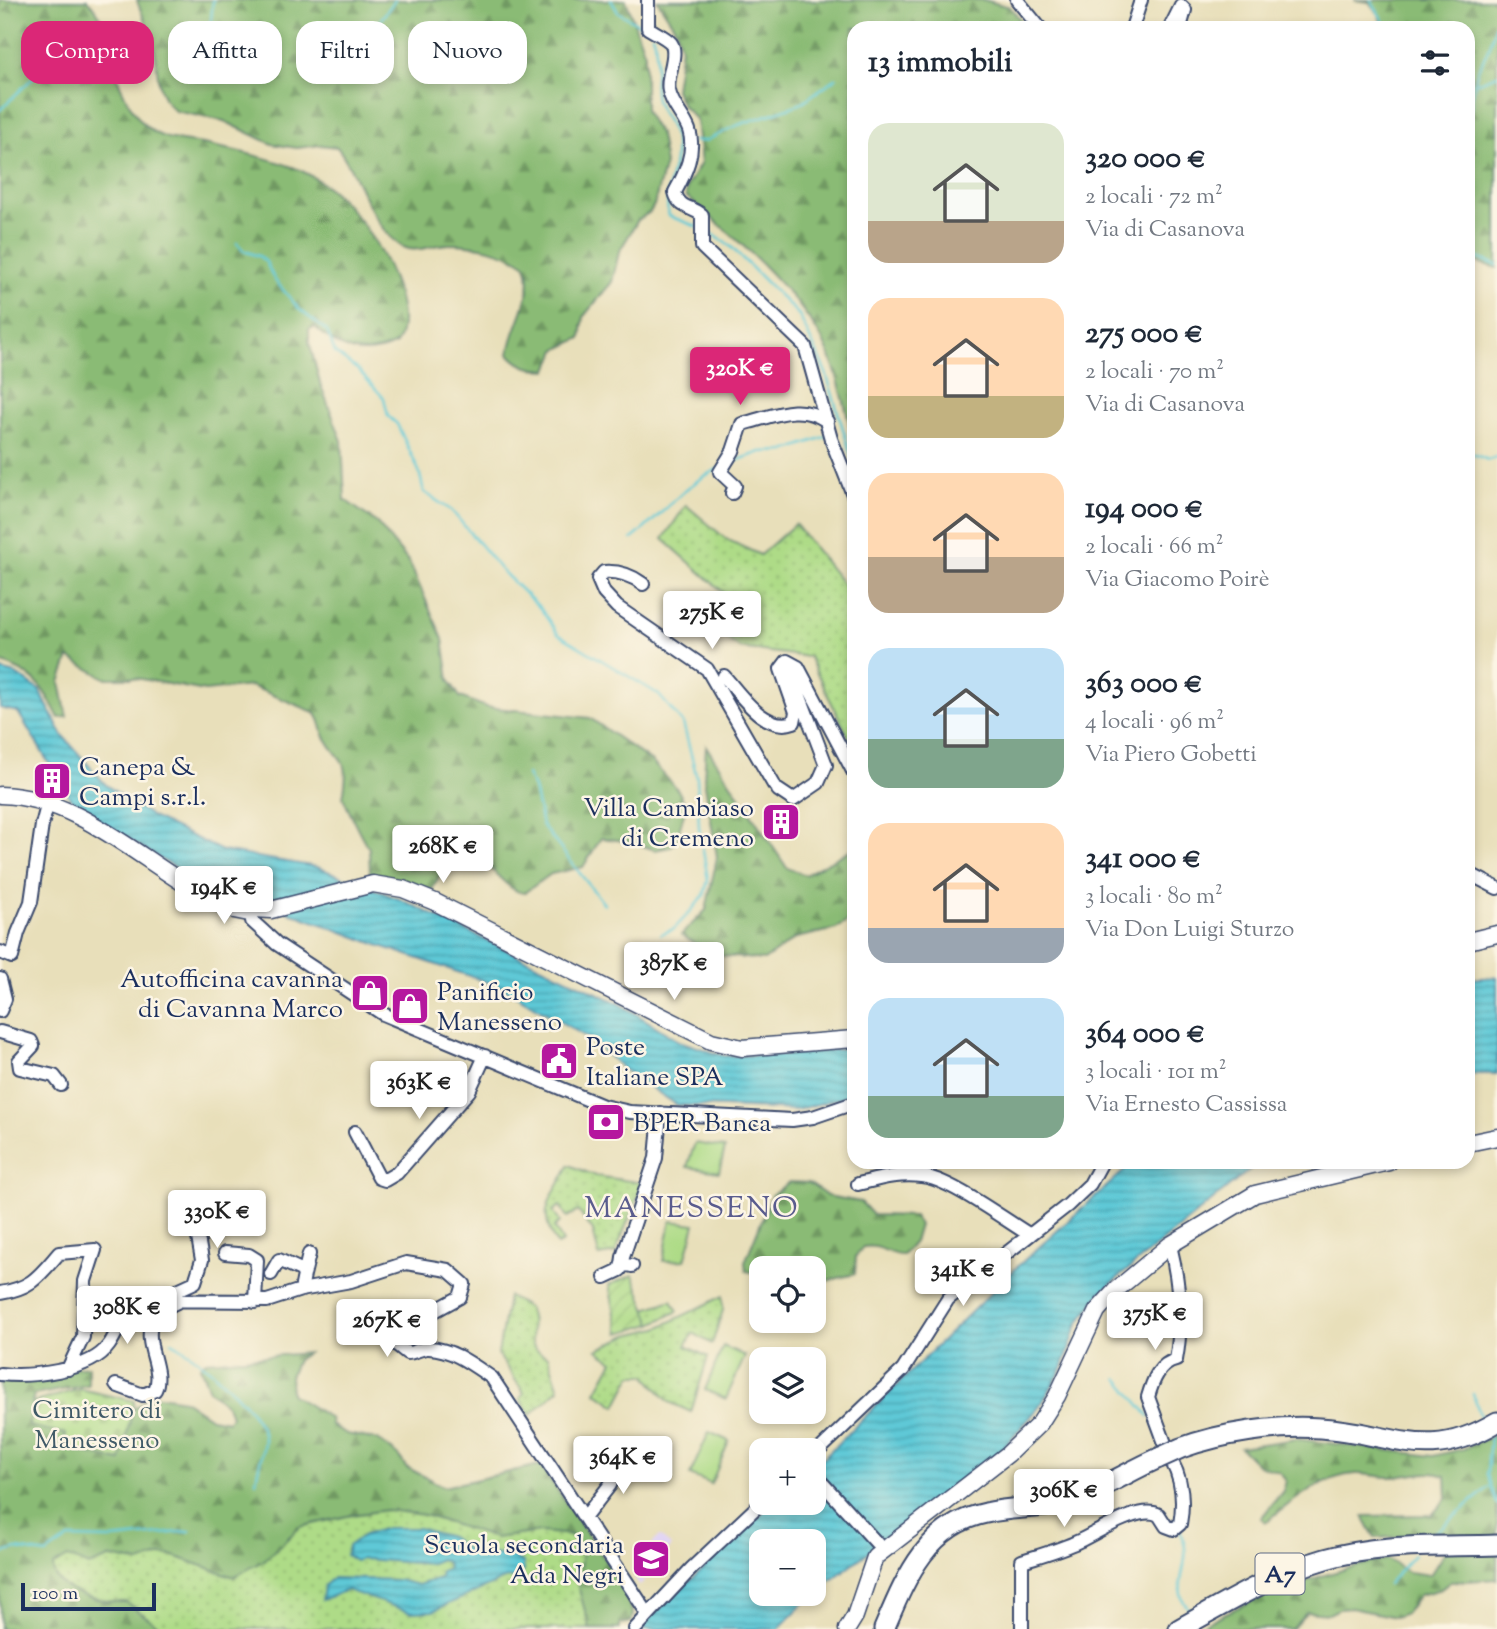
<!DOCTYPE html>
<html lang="it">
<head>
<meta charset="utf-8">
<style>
  body { margin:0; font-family:"Sorts Mill Goudy",serif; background:#f2f2f3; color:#1f2937; height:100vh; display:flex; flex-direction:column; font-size:26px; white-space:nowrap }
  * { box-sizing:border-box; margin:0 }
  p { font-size:23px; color:#747a83 }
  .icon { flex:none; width:38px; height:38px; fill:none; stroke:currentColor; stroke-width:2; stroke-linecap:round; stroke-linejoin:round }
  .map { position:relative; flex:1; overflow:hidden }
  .sheet { position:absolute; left:847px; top:21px; width:628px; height:1148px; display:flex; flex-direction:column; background:#fff; border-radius:21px; box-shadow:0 4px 10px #0003 }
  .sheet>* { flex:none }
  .top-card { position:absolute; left:21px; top:21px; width:665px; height:63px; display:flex; gap:14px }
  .fabs { position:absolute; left:749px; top:1256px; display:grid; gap:14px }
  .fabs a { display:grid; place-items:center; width:77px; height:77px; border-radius:14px; background:#fff; box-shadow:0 4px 10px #0003; font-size:35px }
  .scale { position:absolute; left:21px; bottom:18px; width:135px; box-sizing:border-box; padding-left:7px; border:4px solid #1b2f5e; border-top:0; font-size:19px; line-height:24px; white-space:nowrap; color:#1b2f5e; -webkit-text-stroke:5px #fcf5e5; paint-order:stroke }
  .price { position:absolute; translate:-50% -60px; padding:0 16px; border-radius:7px; background:#fff; color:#222; font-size:23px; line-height:46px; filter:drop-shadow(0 2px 4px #0008) }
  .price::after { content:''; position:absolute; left:50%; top:42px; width:21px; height:16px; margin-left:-10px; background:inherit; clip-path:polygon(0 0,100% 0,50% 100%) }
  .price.on { background:#db2777; color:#fff }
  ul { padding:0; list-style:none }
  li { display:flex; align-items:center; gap:21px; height:175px; padding:0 21px }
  li span { display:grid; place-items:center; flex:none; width:196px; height:140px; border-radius:21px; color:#555 }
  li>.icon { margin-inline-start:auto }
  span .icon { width:84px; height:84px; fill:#fffc; stroke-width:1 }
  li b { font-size:30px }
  h2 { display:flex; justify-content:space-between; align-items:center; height:84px; padding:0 21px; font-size:30px }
  .pill { padding:0 24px; border-radius:21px; background:#fff; box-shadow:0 4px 10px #0003; font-size:24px; line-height:63px }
  .pill.on { background:#db2777; color:#fff }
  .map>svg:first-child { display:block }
  .built { fill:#e1d4f4 }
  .grass { fill:url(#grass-dots); stroke:#648572; stroke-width:2 }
  .forest { fill:url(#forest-firs); stroke:#527569; stroke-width:2 }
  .cemetery { fill:url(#cemetery-stones); stroke:#648572; stroke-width:2 }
  .garden { fill:url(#garden-furrows); stroke:#648572; stroke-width:2 }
  .pitch { fill:#aedb87; stroke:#648572; stroke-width:2 }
  .water { fill:url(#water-rules); stroke:#3c7c9a; stroke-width:2 }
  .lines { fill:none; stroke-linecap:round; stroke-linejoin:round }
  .stream { stroke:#5ec9d7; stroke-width:2.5 }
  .minor-casing { stroke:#3a496c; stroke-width:16 }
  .major-casing { stroke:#3a496c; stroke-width:19 }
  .highway-casing { stroke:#3a496c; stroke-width:23 }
  .minor { stroke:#fff; stroke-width:12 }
  .major { stroke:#fff; stroke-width:16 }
  .highway { stroke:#fff; stroke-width:19 }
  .highway-bridge-casing { stroke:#3a496c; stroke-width:23; stroke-linecap:butt }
  .highway-bridge { stroke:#fff; stroke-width:19 }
  .labels { text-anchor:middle; stroke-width:5; stroke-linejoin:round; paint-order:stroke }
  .shield { fill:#fcf5e5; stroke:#5e6a86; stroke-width:2 }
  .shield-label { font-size:24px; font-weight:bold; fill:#1b2f5e }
  .poi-label { font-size:26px; fill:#1b2f5e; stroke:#fcf5e5; text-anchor:start }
  .park-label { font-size:26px; fill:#405a68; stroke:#fcf5e5 }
  .quarter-label { font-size:30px; letter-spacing:2px; fill:#5a5c8e; stroke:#fcf5e5 }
</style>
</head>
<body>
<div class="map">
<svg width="1497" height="1629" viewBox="0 0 1497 1629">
  <defs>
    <pattern id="grass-dots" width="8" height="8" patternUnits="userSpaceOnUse" patternTransform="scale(1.75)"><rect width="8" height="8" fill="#aedb87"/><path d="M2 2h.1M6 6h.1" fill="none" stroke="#95bc77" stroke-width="1.8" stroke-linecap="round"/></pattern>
    <pattern id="forest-firs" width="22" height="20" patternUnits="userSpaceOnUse" patternTransform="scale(1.75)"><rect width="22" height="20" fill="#8abb74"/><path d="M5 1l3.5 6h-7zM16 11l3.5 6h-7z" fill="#709862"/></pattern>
    <pattern id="cemetery-stones" width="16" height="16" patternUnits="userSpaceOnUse" patternTransform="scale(1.75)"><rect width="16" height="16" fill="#aedb87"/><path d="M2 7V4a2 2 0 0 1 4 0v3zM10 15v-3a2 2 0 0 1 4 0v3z" fill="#95bc77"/></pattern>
    <pattern id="garden-furrows" width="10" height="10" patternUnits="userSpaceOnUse" patternTransform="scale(1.75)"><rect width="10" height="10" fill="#aedb87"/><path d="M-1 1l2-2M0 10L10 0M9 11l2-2" fill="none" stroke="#95bc77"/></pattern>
    <pattern id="water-rules" width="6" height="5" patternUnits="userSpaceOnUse" patternTransform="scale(1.75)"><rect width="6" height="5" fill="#5ec9d7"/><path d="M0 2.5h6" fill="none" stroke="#4da4b2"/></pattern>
  </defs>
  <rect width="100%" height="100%" fill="#fcf5e5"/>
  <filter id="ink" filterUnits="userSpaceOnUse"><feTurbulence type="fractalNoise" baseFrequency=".0143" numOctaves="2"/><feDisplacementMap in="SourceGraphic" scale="14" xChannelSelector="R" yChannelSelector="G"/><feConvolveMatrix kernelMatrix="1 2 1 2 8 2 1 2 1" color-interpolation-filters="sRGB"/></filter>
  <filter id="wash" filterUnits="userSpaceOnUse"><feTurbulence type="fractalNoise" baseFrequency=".00686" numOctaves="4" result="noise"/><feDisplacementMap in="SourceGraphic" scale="28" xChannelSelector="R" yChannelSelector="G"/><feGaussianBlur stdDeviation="1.57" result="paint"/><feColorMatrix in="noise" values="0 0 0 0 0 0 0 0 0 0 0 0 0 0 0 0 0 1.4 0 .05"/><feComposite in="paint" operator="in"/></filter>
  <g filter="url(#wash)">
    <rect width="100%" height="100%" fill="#e8dfba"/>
    <path class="built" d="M659 1536 671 1546 640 1586 631 1571Z"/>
    <path class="grass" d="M686 505 726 539 760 555 795 524 851 594 854 593V748L809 657 740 648 703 623 723 592 663 539Z
      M569 1165 596 1176 643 1183 615 1253 599 1256 593 1231 578 1211 567 1217 560 1206 553 1211 560 1222 554 1227 563 1242 557 1245C534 1206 554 1199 569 1165Z
      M508 1296 528 1308C539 1329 519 1346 548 1356L559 1389 530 1415 520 1399 524 1393 498 1354Z
      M723 1296V1310L712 1344 693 1333 686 1346 708 1357 691 1412 669 1402 645 1375H632L616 1406 596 1392 613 1361 597 1350 628 1335 658 1328Z
      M672 1300 678 1311 652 1324 646 1309Z
      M378 1440 398 1455 406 1467 444 1487 540 1465 632 1599 628 1603 633 1614 631 1622 620 1624V1629H102L34 1563 332 1462Z"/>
    <path class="forest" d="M0 0H87C108 18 109 48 116 73 120 89 135 117 147 127 163 141 184 141 203 144 232 150 267 157 295 168 339 185 376 235 392 277 400 296 408 326 396 344 363 360 341 351 315 327L309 329V341L320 383 342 441 345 500 377 523 409 562 443 639 449 680 460 697 486 707 590 718 652 762 678 790 686 806 676 842 670 847 655 850 632 842 601 838 583 867 551 874 524 893C500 890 489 851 452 850L432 890 425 893 387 877 370 876 369 848C365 845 346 805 343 797 351 756 341 766 325 737 320 728 322 719 314 712L251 686 205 691 136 678H105L69 658 60 682 67 717 59 718C42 686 36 674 0 662Z
      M137 0H626L645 54V111L660 135 665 164 654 205 650 212 638 220 619 252 612 282 584 316 581 338 556 350 548 370C531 369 521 367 509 354 512 325 537 295 526 265 505 250 475 244 449 244 431 244 413 257 397 243 368 220 358 172 337 147L320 145 297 148 272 144 224 121 175 111C154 95 159 66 153 42 150 28 141 15 137 0Z
      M657 0H984L1010 7 1027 28H854V442C846 411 837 366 822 339 789 283 736 238 686 196L687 186 701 163 696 120 682 105 675 89 681 48 676 29Z
      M1354 0H1497V268L1468 260V28H1382L1379 14 1369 2Z
      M706 746 787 868 805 875 854 848V917L836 929 796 938 764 960 714 955 681 935 706 910 717 857 704 779Z
      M789 1182 809 1183 827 1196 861 1202 873 1215 914 1216 919 1225 914 1242 903 1255C888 1256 883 1244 863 1247L856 1256 855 1274 826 1281 814 1294V1269H761V1274L746 1271 745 1262 772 1195Z
      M307 1353 297 1360 290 1376 291 1394 330 1418 331 1425 347 1434 378 1440 398 1455 406 1467 444 1487 540 1465 632 1599 628 1603 633 1614 631 1622 620 1624V1629H590L578 1586 582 1550 571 1535 541 1532 495 1538 424 1515 387 1510 352 1515 300 1527 266 1559 234 1577 174 1556 162 1555 140 1563 112 1557 89 1566 68 1557 53 1566C53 1594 106 1603 126 1602L163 1629H0V1376L88 1366V1385L34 1395 32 1403 66 1434 63 1447 120 1461 133 1409 154 1395 184 1400 211 1418 228 1421 231 1416 227 1405 209 1390 200 1366 206 1361Z
      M1497 1434V1579L1450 1582 1441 1589 1419 1595 1406 1613 1395 1617 1351 1608 1339 1609 1329 1614 1307 1612 1292 1629H1195C1256 1595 1319 1574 1387 1559L1408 1572 1430 1575 1449 1545 1443 1535 1375 1538 1363 1516 1432 1515 1447 1498 1446 1476C1427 1469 1413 1476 1393 1477 1381 1478 1368 1473 1356 1474 1321 1476 1292 1502 1266 1522L1261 1518 1283 1491 1286 1481 1279 1472 1258 1465 1240 1447 1296 1439 1433 1456 1463 1449Z"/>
    <path class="cemetery" d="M80 1389 134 1401 121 1461 63 1448 66 1434 29 1426 32 1403Z"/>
    <path class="garden" d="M633 1275 652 1324 619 1333 609 1285Z"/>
    <path class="pitch" d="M695 1143 725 1148 719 1172 687 1167Z
      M671 1221 695 1224 685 1260 663 1261Z
      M723 1346 745 1356 726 1399 705 1390Z
      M709 1432 729 1441 711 1484 690 1475Z"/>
    <path class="water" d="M0 670 16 674 39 690 63 736 106 785 154 818 222 851 317 867 404 901 620 1004 679 1041 724 1056 785 1055 854 1048V1094L797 1110 677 1105 622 1068 593 1041 502 987 375 944 265 903 224 892 162 860 90 815 70 798 18 712 0 708Z
      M1497 977V1074H1468V979Z
      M1134 1162H1259L1102 1291 1078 1324 1062 1369 1040 1406 998 1454 814 1593V1542H761V1594H813L778 1629H638L774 1503H814V1467L1018 1266Z
      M387 1528H418L450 1537 468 1550 512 1557 523 1562 524 1571 517 1577 504 1579 433 1611 410 1612 347 1590 322 1600 324 1586 333 1578 398 1580 418 1585 440 1578 441 1571 448 1568 447 1562 440 1559 430 1564 363 1559 355 1561 346 1555 348 1546 364 1535Z"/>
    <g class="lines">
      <path class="stream" d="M611 0 618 12 642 26
        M1371 0 1387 28
        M210 30 213 0
        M652 35C662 58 651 78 656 100 660 115 673 124 675 140 679 167 662 187 669 216L698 227
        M360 48 395 0
        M1474 84 1497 75
        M0 110 60 51 92 45 111 33
        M1468 120 1477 72 1490 46 1497 20
        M694 141H705L738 125 800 104 836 78
        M708 231 730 246 799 315 826 373 854 465
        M237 243 244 251 259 256 266 262 274 279 300 310 327 331 335 353 358 370 384 398 388 416 397 424 419 471 424 492 452 511 501 570 540 608 558 634 658 694 683 723 697 778 699 827 708 880 704 895 691 911 674 929 661 934
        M1468 247 1477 258 1497 265
        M1468 452 1488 460 1497 457
        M730 463 761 452 785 451 827 436
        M632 539C662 516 684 484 718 469
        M527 775 534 788 542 825 604 904
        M172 1342C194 1353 264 1413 264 1439 264 1453 257 1468 256 1482
        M1118 1378 1149 1416
        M1473 1394 1482 1420
        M1490 1437 1487 1474 1497 1504
        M1180 1530C1197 1566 1165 1586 1191 1611
        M1430 1537 1489 1487
        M0 1554 17 1549 46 1554 69 1538 112 1539 190 1531
        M1388 1584 1414 1555"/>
    </g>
  </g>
  <g filter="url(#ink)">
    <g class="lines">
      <g class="minor-casing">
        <path id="minor" d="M648 0V28C654 32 666 37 671 43 679 55 665 77 669 91 672 106 684 116 689 130 696 151 685 174 675 192 679 209 691 206 702 215V247L805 346 831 439 854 497
          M1017 0 1040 28
          M1132 28 1141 0
          M1170 28 1181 6 1185 10 1180 28
          M732 493 735 486 720 472 733 451 742 424C774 416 799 402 827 421
          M643 584C631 575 619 571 604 572L598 579 604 593 617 607 707 669 774 785
          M724 676C740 694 765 733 794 722L796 712 781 669 787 661 798 667
          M778 790 793 800 818 783 826 765 791 673 798 667 854 773
          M1468 873 1497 888
          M252 921 277 944 383 1014 603 1106 630 1112 792 1120 813 1117 854 1103
          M0 952 12 957 18 933 31 902 42 825 48 802
          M0 979 5 999 0 1011
          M0 1032 31 1041 33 1046 19 1061 20 1068 54 1076 61 1085
          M355 1132 379 1178 385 1180 397 1173 469 1091 485 1056
          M858 1184C879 1179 899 1173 921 1176 949 1178 1005 1220 1030 1235
          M225 1253 249 1255 257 1260 255 1302
          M632 1266 622 1264 623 1257 656 1158 660 1113
          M271 1274 279 1260 301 1270 304 1275 301 1290
          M304 1275 309 1254
          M605 1277 620 1270 622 1264
          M0 1293C32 1288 39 1276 59 1253L95 1250 85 1281 83 1337 68 1369
          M165 1300 171 1293 195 1282 202 1260 194 1215 192 1213 180 1215
          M0 1374C30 1377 90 1372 109 1345 121 1328 121 1311 140 1300L267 1301 301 1290 351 1281 406 1263 448 1270 464 1284 460 1297 400 1330 396 1337 397 1345 407 1353C415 1353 422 1347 429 1348 453 1349 473 1365 492 1378L648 1614
          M116 1385 143 1395 155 1390C168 1362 123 1326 177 1302
          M1166 1446 1148 1397C1153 1380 1159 1364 1176 1360 1183 1323 1179 1282 1170 1245
          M814 1455 903 1370 948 1299 1068 1205 1090 1184 1102 1162
          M814 1474 883 1550
          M585 1517 610 1485 624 1455
          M635 1629 692 1568 761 1503
          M1022 1629V1561C1041 1555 1060 1550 1079 1541 1097 1533 1140 1504 1159 1515L1166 1526 1174 1529 1180 1524C1184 1502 1183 1482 1172 1462"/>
      </g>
      <g class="major-casing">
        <path id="major" d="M0 795C89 797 155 878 234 910L249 913 255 909 271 910 373 884 403 889 435 902 711 1041 742 1048 854 1039
          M1468 941 1497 934
          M1468 1143 1497 1137
          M847 1629 855 1616 875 1557 1008 1454 1040 1423 1057 1396 1097 1311 1116 1290 1170 1245 1255 1194 1389 1162"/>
      </g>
      <g class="highway-casing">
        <path id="highway" d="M1181 1448C1222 1433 1276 1425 1320 1428 1393 1432 1425 1465 1497 1422
          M884 1629C905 1580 926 1525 986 1513 1010 1507 1036 1509 1061 1503 1094 1494 1127 1472 1159 1458
          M1179 1629C1226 1603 1273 1574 1325 1559 1380 1543 1441 1547 1497 1545"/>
      </g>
      <use href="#minor" class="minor"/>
      <use href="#major" class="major"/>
      <use href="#highway" class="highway"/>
      <g class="highway-bridge-casing">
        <path id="highway-bridge" d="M1159 1458 1181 1448"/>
      </g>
      <use href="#highway-bridge" class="highway-bridge"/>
    </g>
  </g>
  <defs>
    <g id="building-square" transform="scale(2.0125)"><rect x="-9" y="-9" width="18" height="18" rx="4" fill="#b5179e" stroke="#fcf5e5"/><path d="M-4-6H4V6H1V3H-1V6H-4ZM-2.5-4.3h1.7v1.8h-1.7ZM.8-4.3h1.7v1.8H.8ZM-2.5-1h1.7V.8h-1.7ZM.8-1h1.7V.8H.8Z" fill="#fff"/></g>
    <g id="shop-square" transform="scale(2.0125)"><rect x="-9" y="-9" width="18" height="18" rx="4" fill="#b5179e" stroke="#fcf5e5"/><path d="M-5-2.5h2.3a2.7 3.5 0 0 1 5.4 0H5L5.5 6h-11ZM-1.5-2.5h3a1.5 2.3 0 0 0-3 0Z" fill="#fff"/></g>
    <g id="civic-square" transform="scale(2.0125)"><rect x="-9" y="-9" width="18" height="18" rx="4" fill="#b5179e" stroke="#fcf5e5"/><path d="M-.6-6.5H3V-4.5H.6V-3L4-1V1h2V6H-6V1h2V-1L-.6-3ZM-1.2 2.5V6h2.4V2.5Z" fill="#fff"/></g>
    <g id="bank-square" transform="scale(2.0125)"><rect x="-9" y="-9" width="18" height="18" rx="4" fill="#b5179e" stroke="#fcf5e5"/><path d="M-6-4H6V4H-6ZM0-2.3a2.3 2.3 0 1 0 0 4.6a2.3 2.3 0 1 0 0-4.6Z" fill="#fff"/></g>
    <g id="school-square" transform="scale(2.0125)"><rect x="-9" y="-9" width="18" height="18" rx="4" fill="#b5179e" stroke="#fcf5e5"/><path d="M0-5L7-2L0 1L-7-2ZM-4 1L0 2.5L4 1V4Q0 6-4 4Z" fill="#fff"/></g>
  </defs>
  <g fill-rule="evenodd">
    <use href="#building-square" x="52" y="781"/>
    <use href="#building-square" x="781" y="822"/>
    <use href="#shop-square" x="370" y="993"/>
    <use href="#shop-square" x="410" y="1006"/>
    <use href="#civic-square" x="559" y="1061"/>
    <use href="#bank-square" x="606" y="1122"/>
    <use href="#school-square" x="651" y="1559"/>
  </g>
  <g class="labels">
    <rect class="shield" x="1255.5" y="1553.5" width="49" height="41" rx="5"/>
    <g class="shield-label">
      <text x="1280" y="1582">A7</text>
    </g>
    <g class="poi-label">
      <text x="79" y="775">Canepa &amp;<tspan x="79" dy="30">Campi s.r.l.</tspan></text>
      <text x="754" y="816" text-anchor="end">Villa Cambiaso<tspan x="754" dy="30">di Cremeno</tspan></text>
      <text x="343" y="987" text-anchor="end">Autofficina cavanna<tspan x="343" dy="30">di Cavanna Marco</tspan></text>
      <text x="437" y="1000">Panificio<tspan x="437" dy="30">Manesseno</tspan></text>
      <text x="586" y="1055">Poste<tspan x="586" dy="30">Italiane SPA</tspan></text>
      <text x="633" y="1131">BPER Banca</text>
      <text x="624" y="1553" text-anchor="end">Scuola secondaria<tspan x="624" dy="30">Ada Negri</tspan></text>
    </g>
    <g class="park-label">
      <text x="97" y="1418">Cimitero di<tspan x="97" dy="30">Manesseno</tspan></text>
    </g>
    <g class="quarter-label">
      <text x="692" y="1217">MANESSENO</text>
    </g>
  </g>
</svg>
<div class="fabs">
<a><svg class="icon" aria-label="locate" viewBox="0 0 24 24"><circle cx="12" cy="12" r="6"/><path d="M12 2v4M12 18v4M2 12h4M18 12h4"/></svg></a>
<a><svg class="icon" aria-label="layers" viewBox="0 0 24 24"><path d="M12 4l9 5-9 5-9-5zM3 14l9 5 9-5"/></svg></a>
<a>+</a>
<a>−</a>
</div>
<div class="scale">100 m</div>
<b class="price on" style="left:740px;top:407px">320K €</b>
<b class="price" style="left:712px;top:651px">275K €</b>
<b class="price" style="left:443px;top:885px">268K €</b>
<b class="price" style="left:224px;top:926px">194K €</b>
<b class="price" style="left:674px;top:1002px">387K €</b>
<b class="price" style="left:419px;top:1121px">363K €</b>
<b class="price" style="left:217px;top:1250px">330K €</b>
<b class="price" style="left:963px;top:1308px">341K €</b>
<b class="price" style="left:127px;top:1346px">308K €</b>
<b class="price" style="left:1155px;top:1352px">375K €</b>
<b class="price" style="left:387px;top:1359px">267K €</b>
<b class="price" style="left:623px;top:1496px">364K €</b>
<b class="price" style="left:1064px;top:1529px">306K €</b>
<div class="top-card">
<a class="pill on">Compra</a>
<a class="pill">Affitta</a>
<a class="pill">Filtri</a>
<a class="pill">Nuovo</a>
</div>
<section class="sheet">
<h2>13 immobili<svg class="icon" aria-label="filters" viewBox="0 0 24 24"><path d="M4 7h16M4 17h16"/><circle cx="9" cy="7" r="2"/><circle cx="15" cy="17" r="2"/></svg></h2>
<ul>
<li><span style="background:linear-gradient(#dfe7d0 70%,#b9a48a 0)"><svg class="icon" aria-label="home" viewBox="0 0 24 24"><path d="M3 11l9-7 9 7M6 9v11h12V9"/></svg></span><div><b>320 000 €</b><p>2 locali · 72 m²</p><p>Via di Casanova</p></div></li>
<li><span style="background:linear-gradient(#ffd9b3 70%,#c2b280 0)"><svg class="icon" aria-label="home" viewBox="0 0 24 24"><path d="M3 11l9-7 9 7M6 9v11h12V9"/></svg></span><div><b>275 000 €</b><p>2 locali · 70 m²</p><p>Via di Casanova</p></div></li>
<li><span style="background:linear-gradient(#ffd9b3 60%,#b9a48a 0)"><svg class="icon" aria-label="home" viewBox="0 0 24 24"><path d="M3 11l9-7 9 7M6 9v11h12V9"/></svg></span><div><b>194 000 €</b><p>2 locali · 66 m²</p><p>Via Giacomo Poirè</p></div></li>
<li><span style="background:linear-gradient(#bfe0f5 65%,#7fa58c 0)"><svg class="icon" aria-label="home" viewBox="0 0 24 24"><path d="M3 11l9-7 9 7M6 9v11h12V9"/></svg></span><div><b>363 000 €</b><p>4 locali · 96 m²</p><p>Via Piero Gobetti</p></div></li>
<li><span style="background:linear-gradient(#ffd9b3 75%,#9aa5b1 0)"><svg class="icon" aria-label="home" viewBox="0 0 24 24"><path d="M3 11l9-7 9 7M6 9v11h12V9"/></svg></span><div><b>341 000 €</b><p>3 locali · 80 m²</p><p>Via Don Luigi Sturzo</p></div></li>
<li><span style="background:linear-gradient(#bfe0f5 70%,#7fa58c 0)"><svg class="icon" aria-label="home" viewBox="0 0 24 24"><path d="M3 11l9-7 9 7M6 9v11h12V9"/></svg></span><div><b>364 000 €</b><p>3 locali · 101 m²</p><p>Via Ernesto Cassissa</p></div></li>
</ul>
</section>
</div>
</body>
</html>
